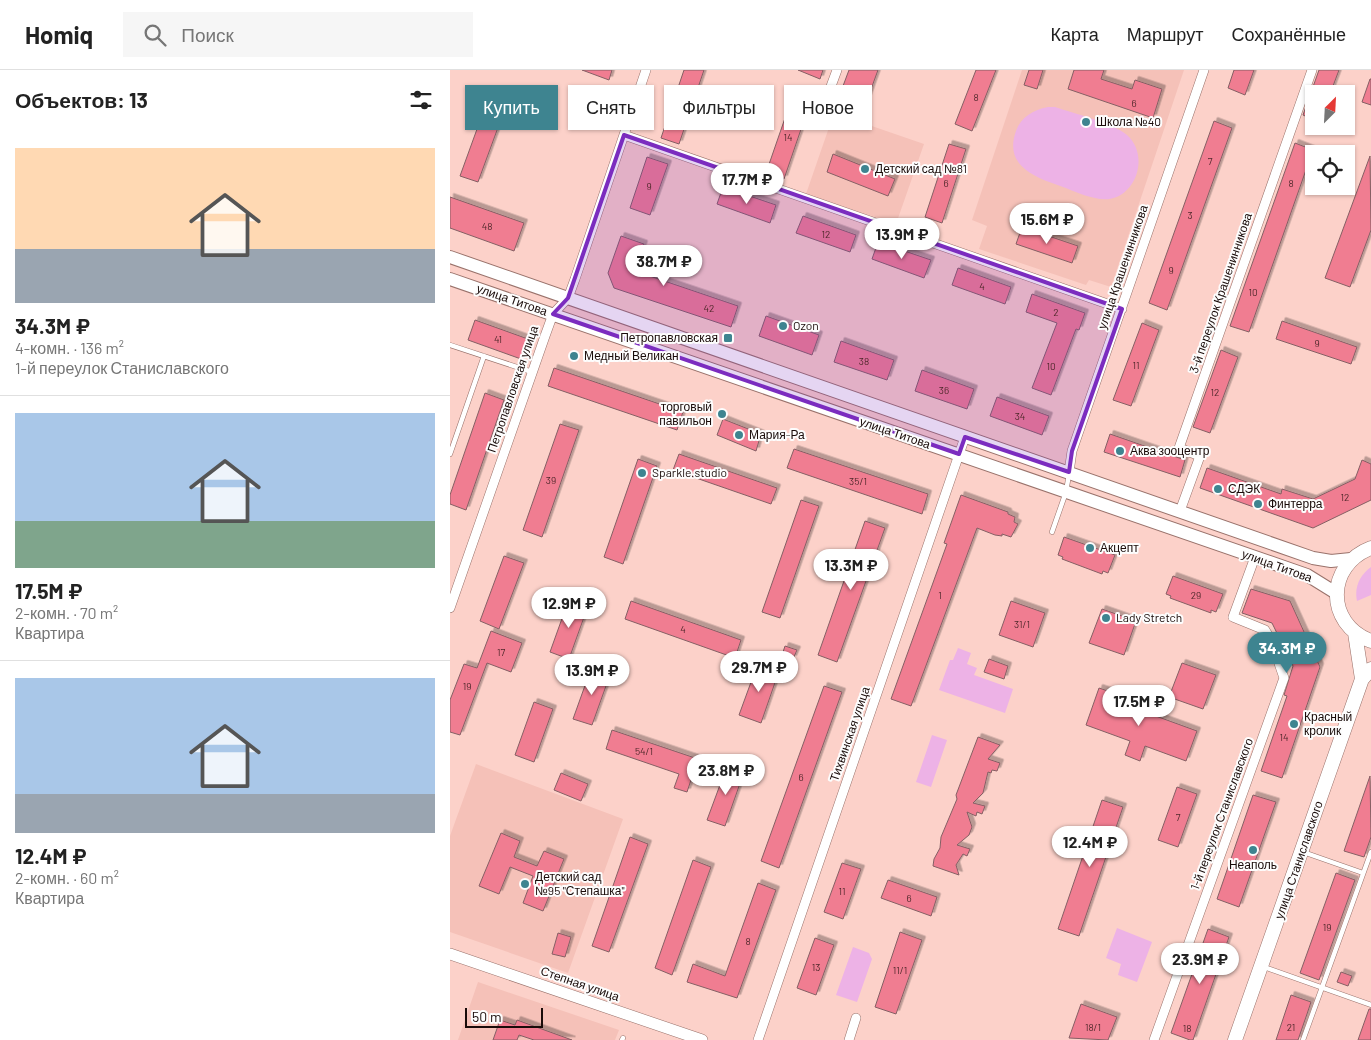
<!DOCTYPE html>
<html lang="ru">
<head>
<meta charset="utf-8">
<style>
  body { margin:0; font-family:Barlow,sans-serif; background:#f6f6f6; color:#222; height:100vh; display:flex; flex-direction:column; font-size:19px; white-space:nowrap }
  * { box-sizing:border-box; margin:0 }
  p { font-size:16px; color:#767676 }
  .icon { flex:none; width:28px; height:28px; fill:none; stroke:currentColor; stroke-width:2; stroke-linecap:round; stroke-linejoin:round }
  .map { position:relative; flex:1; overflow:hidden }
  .details { display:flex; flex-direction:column; background:#fff; width:450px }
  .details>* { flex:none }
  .hud { position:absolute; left:15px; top:15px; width:475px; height:45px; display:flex; gap:10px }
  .needle { width:32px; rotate:24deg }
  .buttons { position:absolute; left:855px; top:15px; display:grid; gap:10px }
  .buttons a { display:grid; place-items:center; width:50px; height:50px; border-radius:0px; background:#fff; box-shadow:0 1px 4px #0004; font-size:25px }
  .scale { position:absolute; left:15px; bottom:12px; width:78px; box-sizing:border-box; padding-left:5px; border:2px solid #190b09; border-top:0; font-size:14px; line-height:18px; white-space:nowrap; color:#190b09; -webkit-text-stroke:4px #fdfdfd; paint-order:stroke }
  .price { position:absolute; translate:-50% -42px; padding:0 11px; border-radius:18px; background:#fff; color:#222; font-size:16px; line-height:32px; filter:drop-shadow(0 1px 2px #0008) }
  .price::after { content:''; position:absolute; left:50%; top:30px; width:15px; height:11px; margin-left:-8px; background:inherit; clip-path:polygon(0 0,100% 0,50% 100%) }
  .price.active { background:#3e8490; color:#fff }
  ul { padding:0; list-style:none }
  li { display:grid; align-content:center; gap:10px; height:265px; padding:0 15px }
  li+li { border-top:1px solid #e0e0e0 }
  li span { display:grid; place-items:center; height:155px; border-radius:0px; color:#555 }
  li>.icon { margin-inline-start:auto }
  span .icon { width:90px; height:90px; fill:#fffc; stroke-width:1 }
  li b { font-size:21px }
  h2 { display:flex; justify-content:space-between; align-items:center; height:60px; padding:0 15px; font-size:21px }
  .pill { padding:0 18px; border-radius:0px; background:#fff; box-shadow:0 1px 4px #0004; font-size:18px; line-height:45px }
  .pill.active { background:#3e8490; color:#fff }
  header { display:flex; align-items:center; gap:30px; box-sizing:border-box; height:70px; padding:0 25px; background:#fff; border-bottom:1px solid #e0e0e0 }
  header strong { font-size:24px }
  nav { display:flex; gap:28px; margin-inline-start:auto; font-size:18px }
  .search { width:350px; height:45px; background:#f6f6f6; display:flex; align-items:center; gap:12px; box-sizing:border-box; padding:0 18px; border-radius:0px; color:#767676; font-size:19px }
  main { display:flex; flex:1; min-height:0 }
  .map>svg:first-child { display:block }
  .built { fill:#f5c1b8 }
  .green { fill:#edb2e6 }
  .building { fill:#f07d91; stroke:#855f64; filter:url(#shadow) }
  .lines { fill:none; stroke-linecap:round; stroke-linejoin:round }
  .service-casing { stroke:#99726b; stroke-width:5.5 }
  .minor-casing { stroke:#99726b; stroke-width:10 }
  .tertiary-casing { stroke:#99726b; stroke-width:12 }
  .secondary-casing { stroke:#99726b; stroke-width:14 }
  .primary-casing { stroke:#99726b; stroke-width:15 }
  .service { stroke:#fff; stroke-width:4.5 }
  .minor { stroke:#fff; stroke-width:9 }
  .tertiary { stroke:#fff; stroke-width:11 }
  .secondary { stroke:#fff; stroke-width:12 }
  .primary { stroke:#fff; stroke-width:14 }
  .marked { fill:#7b2cbf; fill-opacity:0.2; stroke:#7b2cbf; stroke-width:4; stroke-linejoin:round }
  .poi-dot { fill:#3e8490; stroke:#fdfdfd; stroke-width:2 }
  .labels { text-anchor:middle; stroke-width:4; stroke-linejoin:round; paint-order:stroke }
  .number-label { font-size:10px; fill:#4f282b }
  .poi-label { font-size:12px; fill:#190b09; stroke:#fdfdfd; text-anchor:start }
  .street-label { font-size:12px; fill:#190b09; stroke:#fdfdfd }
</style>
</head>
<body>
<header>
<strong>Homiq</strong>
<div class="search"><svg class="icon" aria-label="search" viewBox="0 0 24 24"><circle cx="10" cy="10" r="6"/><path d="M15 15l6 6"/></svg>Поиск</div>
<nav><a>Карта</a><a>Маршрут</a><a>Сохранённые</a></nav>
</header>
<main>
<section class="details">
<h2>Объектов: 13<svg class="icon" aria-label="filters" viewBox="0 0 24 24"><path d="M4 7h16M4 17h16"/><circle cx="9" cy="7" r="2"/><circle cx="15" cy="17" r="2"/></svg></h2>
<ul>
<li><span style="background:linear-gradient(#ffd9b3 65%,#9aa5b1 0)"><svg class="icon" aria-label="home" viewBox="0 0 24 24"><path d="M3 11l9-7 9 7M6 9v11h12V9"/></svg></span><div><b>34.3M ₽</b><p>4-комн. · 136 m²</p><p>1-й переулок Станиславского</p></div></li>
<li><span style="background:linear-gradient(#a9c7e8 70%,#7fa58c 0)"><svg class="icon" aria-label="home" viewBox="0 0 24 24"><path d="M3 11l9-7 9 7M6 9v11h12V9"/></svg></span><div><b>17.5M ₽</b><p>2-комн. · 70 m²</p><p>Квартира</p></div></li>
<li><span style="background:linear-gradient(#a9c7e8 75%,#9aa5b1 0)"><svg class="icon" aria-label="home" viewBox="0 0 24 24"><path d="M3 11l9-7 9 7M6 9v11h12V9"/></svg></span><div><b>12.4M ₽</b><p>2-комн. · 60 m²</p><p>Квартира</p></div></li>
</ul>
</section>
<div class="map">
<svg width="921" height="970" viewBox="0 0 921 970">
  <defs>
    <filter id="shadow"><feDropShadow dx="3.5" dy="-3.5" stdDeviation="0" flood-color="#0004"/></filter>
  </defs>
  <rect width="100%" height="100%" fill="#fcd1c9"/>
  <path class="built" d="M572 0H734L661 217 639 210 636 215 529 179 537 156 522 150Z
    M384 43 474 74 446 154 356 124Z
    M26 694 173 749 118 903 0 862V766Z
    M28 912 169 960 165 970H8Z"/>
  <path class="green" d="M598 37H605C625 44 661 52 677 65 703 88 682 138 645 128 634 126 624 121 613 117 587 108 553 97 566 61 571 47 583 40 598 37Z
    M921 497V525L907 531C904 517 910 505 921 497Z
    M508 578 521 583 517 594 527 598 524 605 563 619 555 643 489 620 500 590H503Z
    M482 665 497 670 481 717 466 712Z
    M667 858 702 872 687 912 668 905 671 894 656 888Z
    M403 877 419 883 422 889 407 932 386 925Z"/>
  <path class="building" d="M132 0H162L159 10Z
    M234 0H254L229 74 211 68Z
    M348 0H373L370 9Z
    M399 0H428L416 33 412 32 410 38 391 30 393 25 390 24Z
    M526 0H546L522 61 505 54Z
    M579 0H593L587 19 574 15Z
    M624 0H654L651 9 682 19 685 10 712 19 703 48 618 19Z
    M784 0H804L795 25 778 18Z
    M869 0H889L880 24H864V50L853 45Z
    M920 9H921V35L912 32Z
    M343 25 361 30 334 109 316 103Z
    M39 26 57 33 28 112 10 106Z
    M764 51 782 58 717 240 699 233Z
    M845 73 863 80 799 262 780 256Z
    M499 74 516 79 492 153 475 147Z
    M383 84 445 109 438 126 377 102Z
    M920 86 921 160 900 217 875 208Z
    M197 87 218 94 200 145 180 138Z
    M273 117 326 135 320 153 267 134Z
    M0 127 74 153 64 181 0 158Z
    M353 146 406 165 400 182 346 163Z
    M572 157 628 176 622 193 566 174Z
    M171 166 194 174 185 201 288 236 281 257 164 218 158 203Z
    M428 172 481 190 474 208 422 189Z
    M508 198 561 217 555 234 502 215Z
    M582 224 635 243 629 260 626 259 601 325 582 318 607 253 576 242Z
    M316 246 369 265 362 285 309 266Z
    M25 250 78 269 71 289 18 270Z
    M832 251 907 277 901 294 826 269Z
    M692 253 709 260 681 336 663 330Z
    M391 271 444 290 437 310 384 292Z
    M771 280 788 287 760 363 743 357Z
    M104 298 233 342 227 360 98 316Z
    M472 300 524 319 517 339 465 321Z
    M35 323 54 330 16 440 0 434V425Z
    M547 327 599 346 592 365 540 346Z
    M273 349 311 364 306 381 267 365Z
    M110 354 129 360 92 467 73 460Z
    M660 364 735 390 730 407 654 382Z
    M344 379 478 424 472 444 337 398Z
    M229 384 327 418 321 434 223 400Z
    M188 389 207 396 173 494 154 487Z
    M912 390 921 394V430L863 458 750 418 757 398 831 424 832 419 863 429 905 409Z
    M511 425 558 442V444L565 447 564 452 568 454 561 467 552 464V466L545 465 527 458 461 636 441 629 497 474 494 473Z
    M351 430 369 436 330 548 312 542Z
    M415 451 435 458 387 592 368 585Z
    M614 467 665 485 658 503 653 501 652 504 612 489 613 487 608 485Z
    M54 486 74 493 49 559 30 551Z
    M723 506 773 524 766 542 761 540V543L720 528 721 526 716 524Z
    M801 519 840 531 870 597 832 708 811 701 837 626 834 625 843 596 822 553 792 543Z
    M119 529 138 536 119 589 100 582Z
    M181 531 291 570 285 588 175 549Z
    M561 531 595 543 583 577 549 565Z
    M652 539 686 551 674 585 639 573Z
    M41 561 72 573 61 602 37 593 10 665 0 662V630L14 594 27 598Z
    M335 576 347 580 343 589 332 585Z
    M539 589 558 596 554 609 534 602Z
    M308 593 329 601 311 653 289 645Z
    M732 593 766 605 753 639 719 627Z
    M142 596 161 602 142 655 123 649Z
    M374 616 392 622 329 798 311 791Z
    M649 618 684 630 681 637 747 661 736 691 695 676 690 691 675 685 680 671 636 655Z
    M84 632 103 639 84 692 65 685Z
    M162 660 248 689 237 722 224 718 229 704 156 679Z
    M528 667 550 675 538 689 550 693 547 701 542 700 541 703 538 702 533 723 523 733 535 736 532 744 527 742 526 746 517 742 522 757 519 765 507 775 520 779 517 786 513 784 506 795 509 805 483 796 484 789 490 778 491 767 507 729 506 725Z
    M277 696 294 702 275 756 257 750Z
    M111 703 138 714 131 731 104 720Z
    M920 706 921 767 914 787 894 781Z
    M727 717 747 724 728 777 708 770Z
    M803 725 826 732 789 837 767 829Z
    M652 730 673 737 629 866 608 859Z
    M51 763 70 771 64 787 87 796 94 781 114 789 93 841 73 833 83 806 60 797 49 824 29 816Z
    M180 767 198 774 159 882 142 876Z
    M243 790 261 797 222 905 205 898Z
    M392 793 411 799 393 849 374 842Z
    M886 803 905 810 869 910 850 903Z
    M438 810 487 827 481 846 431 828Z
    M308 813 326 820 287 928 237 912 243 894 275 906Z
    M758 859 779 867 743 970H740L721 963Z
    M450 862 472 870 446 944 425 937Z
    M108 863 121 867 115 887 102 884Z
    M365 868 384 875 366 925 347 918Z
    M891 902 902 906 898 916 887 912Z
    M841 925 861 932 857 944 848 970H826Z
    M631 934 667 947 658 970 619 968Z
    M919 939H921V970H908Z
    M50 950 65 955 67 950 122 970H84L69 965 67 970H43Z"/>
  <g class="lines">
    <g class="service-casing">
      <path id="service" d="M0 275 82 302
        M0 384 34 286
        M602 462 616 422 619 404
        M853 782 913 803
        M814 897 921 935
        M172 970 173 968
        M853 970 921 782"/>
    </g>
    <g class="minor-casing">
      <path id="minor" d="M377 27 387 0
        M174 65 672 239
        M619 402 622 381 754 0
        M730 441 750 386 729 378 862 0
        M0 538 95 266 103 244 118 228 125 209 196 0
        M308 970 515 367
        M399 970 406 948
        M704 970 834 608 821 570 815 560 783 547 805 487"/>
    </g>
    <g class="tertiary-casing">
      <path id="tertiary" d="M0 884 252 970"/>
    </g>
    <g class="secondary-casing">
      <path id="secondary" d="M0 187 863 488 881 491 901 489
        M0 209 857 505 886 523"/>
    </g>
    <g class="primary-casing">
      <path id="primary" d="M921 478C876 495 875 554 921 571
        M905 563 912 609
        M785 970 912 609 921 599"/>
    </g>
    <use href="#service" class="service"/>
    <use href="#minor" class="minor"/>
    <use href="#tertiary" class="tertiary"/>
    <use href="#secondary" class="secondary"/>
    <use href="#primary" class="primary"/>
  </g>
  <path class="marked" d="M174 65 672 239 622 381 619 402 515 367 509 384 103 244 118 228Z"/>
  <g class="poi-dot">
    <circle cx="636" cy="52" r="5"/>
    <circle cx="415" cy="99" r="5"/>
    <circle cx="333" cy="256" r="5"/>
    <rect x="273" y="263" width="10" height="10" rx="2.5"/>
    <circle cx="124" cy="286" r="5"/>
    <circle cx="272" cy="344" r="5"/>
    <circle cx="289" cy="365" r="5"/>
    <circle cx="670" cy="381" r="5"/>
    <circle cx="192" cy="403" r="5"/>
    <circle cx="768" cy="419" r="5"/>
    <circle cx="808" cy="434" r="5"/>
    <circle cx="640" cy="478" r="5"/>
    <circle cx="656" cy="548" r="5"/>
    <circle cx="844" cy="654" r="5"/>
    <circle cx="803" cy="780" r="5"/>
    <circle cx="75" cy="814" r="5"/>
  </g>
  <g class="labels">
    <g class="number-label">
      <text x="526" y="31">8</text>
      <text x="684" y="37">6</text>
      <text x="338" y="71">14</text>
      <text x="760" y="95">7</text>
      <text x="496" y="117">6</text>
      <text x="841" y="117">8</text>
      <text x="199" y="120">9</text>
      <text x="740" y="149">3</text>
      <text x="37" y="160">48</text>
      <text x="376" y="168">12</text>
      <text x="721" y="204">9</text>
      <text x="532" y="220">4</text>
      <text x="803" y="226">10</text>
      <text x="259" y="242">42</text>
      <text x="606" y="246">2</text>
      <text x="48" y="273">41</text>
      <text x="867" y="277">9</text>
      <text x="414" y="295">38</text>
      <text x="686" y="299">11</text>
      <text x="601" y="300">10</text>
      <text x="494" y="324">36</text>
      <text x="765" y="326">12</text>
      <text x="570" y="350">34</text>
      <text x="101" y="414">39</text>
      <text x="408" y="415">35/1</text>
      <text x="895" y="431">12</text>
      <text x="490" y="529">1</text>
      <text x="746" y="529">29</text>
      <text x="572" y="558">31/1</text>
      <text x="233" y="563">4</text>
      <text x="51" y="586">17</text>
      <text x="17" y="620">19</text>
      <text x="834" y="671">14</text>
      <text x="194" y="685">54/1</text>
      <text x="351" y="711">6</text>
      <text x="728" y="751">7</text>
      <text x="392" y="825">11</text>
      <text x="459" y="832">6</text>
      <text x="877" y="861">19</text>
      <text x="298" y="875">8</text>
      <text x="366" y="901">13</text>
      <text x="450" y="904">11/1</text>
      <text x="643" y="961">18/1</text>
      <text x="841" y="961">21</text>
      <text x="737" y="962">18</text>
    </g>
    <g class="poi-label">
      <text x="646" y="56">Школа №40</text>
      <text x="425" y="103">Детский сад №81</text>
      <text x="343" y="260">Ozon</text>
      <text x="268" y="272" text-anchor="end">Петропавловская</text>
      <text x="134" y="290">Медный Великан</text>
      <text x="262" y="341" text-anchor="end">торговый<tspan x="262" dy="14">павильон</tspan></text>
      <text x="299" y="369">Мария-Ра</text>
      <text x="680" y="385">Аква зооцентр</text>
      <text x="202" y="407">Sparkle.studio</text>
      <text x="778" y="423">СДЭК</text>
      <text x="818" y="438">Финтерра</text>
      <text x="650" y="482">Акцепт</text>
      <text x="666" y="552">Lady Stretch</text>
      <text x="854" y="651">Красный<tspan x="854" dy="14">кролик</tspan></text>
      <text x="803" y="799" text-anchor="middle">Неаполь</text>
      <text x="85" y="811">Детский сад<tspan x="85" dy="14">№95 "Степашка"</tspan></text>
    </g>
    <g class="street-label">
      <text transform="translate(673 197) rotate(-71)" y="4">улица Крашенинникова</text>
      <text transform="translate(771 223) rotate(-71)" y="4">3-й переулок Крашенинникова</text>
      <text transform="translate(62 230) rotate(19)" y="4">улица Титова</text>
      <text transform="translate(63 319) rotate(-71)" y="4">Петропавловская улица</text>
      <text transform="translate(445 363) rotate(19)" y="4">улица Титова</text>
      <text transform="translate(827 496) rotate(20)" y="4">улица Титова</text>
      <text transform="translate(400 664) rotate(-71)" y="4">Тихвинская улица</text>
      <text transform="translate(772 744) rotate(-70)" y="4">1-й переулок Станиславского</text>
      <text transform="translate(849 790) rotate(-71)" y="4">улица Станиславского</text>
      <text transform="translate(130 914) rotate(19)" y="4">Степная улица</text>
    </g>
  </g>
</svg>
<div class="buttons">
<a><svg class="needle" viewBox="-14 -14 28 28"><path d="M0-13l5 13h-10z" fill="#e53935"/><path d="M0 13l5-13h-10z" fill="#767676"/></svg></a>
<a><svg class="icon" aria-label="locate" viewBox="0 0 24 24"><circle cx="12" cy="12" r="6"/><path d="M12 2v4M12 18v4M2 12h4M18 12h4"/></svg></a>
</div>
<div class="scale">50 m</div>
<b class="price" style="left:297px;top:135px">17.7M ₽</b>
<b class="price" style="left:597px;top:175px">15.6M ₽</b>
<b class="price" style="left:452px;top:190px">13.9M ₽</b>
<b class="price" style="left:214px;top:217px">38.7M ₽</b>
<b class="price" style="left:401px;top:521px">13.3M ₽</b>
<b class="price" style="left:119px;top:559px">12.9M ₽</b>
<b class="price active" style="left:837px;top:604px">34.3M ₽</b>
<b class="price" style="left:309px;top:623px">29.7M ₽</b>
<b class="price" style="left:142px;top:626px">13.9M ₽</b>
<b class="price" style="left:689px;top:657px">17.5M ₽</b>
<b class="price" style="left:276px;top:726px">23.8M ₽</b>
<b class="price" style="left:640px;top:798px">12.4M ₽</b>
<b class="price" style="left:750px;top:915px">23.9M ₽</b>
<div class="hud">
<a class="pill active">Купить</a>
<a class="pill">Снять</a>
<a class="pill">Фильтры</a>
<a class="pill">Новое</a>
</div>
</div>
</main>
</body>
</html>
